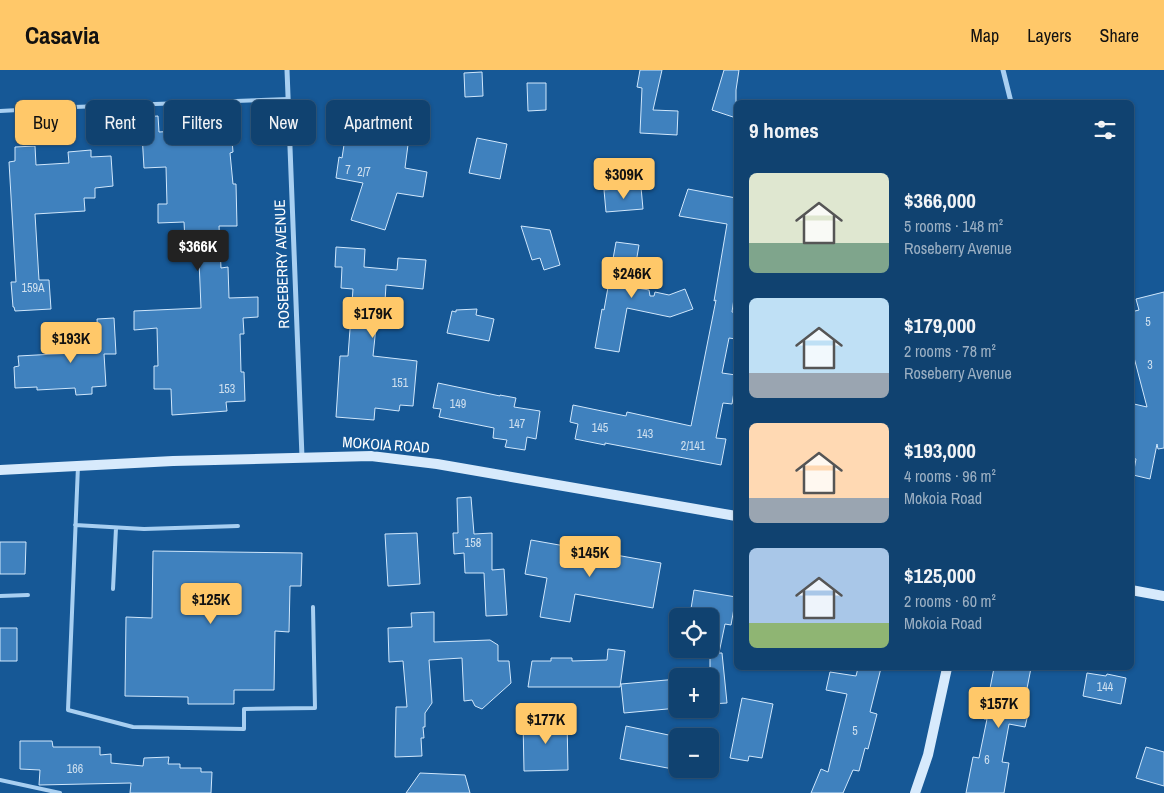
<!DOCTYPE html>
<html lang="en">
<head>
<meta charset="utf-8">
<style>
  body { margin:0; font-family:"Archivo Narrow",sans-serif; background:#194975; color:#f1f3f6; height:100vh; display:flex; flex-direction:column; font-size:19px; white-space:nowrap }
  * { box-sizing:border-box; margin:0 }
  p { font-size:16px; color:#9cb0c3 }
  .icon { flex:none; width:28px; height:28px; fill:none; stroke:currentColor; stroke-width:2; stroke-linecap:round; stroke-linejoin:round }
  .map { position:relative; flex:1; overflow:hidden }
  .details { position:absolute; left:734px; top:30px; width:400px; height:570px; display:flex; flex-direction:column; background:#104270; border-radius:8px; box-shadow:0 1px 4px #0004,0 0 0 1px #305b83 }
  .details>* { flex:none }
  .top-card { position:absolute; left:15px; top:30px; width:475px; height:45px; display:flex; gap:10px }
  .fabs { position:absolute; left:669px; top:538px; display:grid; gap:10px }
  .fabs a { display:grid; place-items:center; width:50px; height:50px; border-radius:8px; background:#104270; box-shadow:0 1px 4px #0004,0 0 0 1px #305b83; font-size:25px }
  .price { position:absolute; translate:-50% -42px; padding:0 11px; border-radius:5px; background:#ffc869; color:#111; font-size:16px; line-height:32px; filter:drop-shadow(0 1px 2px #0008) }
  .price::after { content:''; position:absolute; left:50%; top:30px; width:15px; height:11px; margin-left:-8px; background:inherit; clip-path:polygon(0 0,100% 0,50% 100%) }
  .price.selected { background:#222; color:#fff }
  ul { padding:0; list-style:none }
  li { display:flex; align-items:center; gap:15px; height:125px; padding:0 15px }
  li span { display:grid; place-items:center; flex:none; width:140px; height:100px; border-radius:8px; color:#555 }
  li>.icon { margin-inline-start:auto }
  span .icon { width:60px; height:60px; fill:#fffc; stroke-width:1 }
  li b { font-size:21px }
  h2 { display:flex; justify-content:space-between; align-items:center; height:60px; padding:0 15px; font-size:21px }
  .pill { padding:0 18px; border-radius:8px; background:#104270; box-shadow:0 1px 4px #0004,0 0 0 1px #305b83; font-size:18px; line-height:45px }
  .pill.selected { background:#ffc869; color:#111 }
  header { display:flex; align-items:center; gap:30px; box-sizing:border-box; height:70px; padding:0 25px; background:#ffc869; color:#111 }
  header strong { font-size:24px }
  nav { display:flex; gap:28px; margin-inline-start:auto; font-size:18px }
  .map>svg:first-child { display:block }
  .building { fill:#3f81be; stroke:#d0e7fc }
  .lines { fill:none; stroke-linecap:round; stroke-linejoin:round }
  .lane { stroke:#a8cff1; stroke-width:4 }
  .street { stroke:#a8cff1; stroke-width:5 }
  .secondary { stroke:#d7eafc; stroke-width:10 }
  .labels { text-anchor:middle; stroke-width:4; stroke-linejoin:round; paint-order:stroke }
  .number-label { font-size:12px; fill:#cfe0ef }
  .street-label { font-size:15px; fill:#fff; stroke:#165896 }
</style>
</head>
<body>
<header>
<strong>Casavia</strong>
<nav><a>Map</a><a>Layers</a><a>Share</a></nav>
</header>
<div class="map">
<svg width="1164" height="723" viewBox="0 0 1164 723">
  <rect width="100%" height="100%" fill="#165896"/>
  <path class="building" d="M640 0H662L653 40 678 41 677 65 640 63 642 18 637 17Z
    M724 0H739L736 20V48L712 40Z
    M482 2 483 26 465 27 464 3Z
    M527 13H546V40L528 41Z
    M350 35 414 44 413 47 424 48 421 69 409 67 405 98 427 102 423 127 397 123 385 160 351 150 363 113 336 108 339 87 342 88Z
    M158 46 159 62 231 58 233 82 230 83 233 114H236L237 156H219L221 198 228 197 229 228 258 227V247L243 248 244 264H240L241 302H244L245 331 226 332 227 341 172 345 171 319H154V296H158L157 258 134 260V241L201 238 199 190H186L184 152 158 153V134H167L166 97 144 98 141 47Z
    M477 68 507 74 500 109 469 103Z
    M35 76 36 95 69 93 68 82 91 80V87L111 86 113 116 95 118V128H84L85 141 35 144 39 210H49L51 239 15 241 14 237H13L11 212H16L9 92 15 91V77Z
    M641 117 643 139 606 142 604 120Z
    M688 119 736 128V215L732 242 736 243V269L729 268 722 303 736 305V310L732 334 723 333 716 368 726 369 721 395 605 373V375L575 369 578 354 570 352 573 335 626 346 627 342 691 356 716 230 714 231 727 154 679 146Z
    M521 156 550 160 560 195 544 200 540 188 532 190Z
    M616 172 639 175 632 217 649 220 650 226H654L655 222 669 225 685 219 693 239 670 247 627 238 619 282 595 278 602 239 604 240Z
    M336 177 365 179 364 197 397 200 398 188 426 190 423 219 386 215 384 248 377 247 373 286 417 291 413 336 400 335 399 341 375 338 374 350 336 347 340 286H348L353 219 341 218 342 197H335Z
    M1164 222V378L1158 379 1157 374 1150 409 1133 405 1136 389 1131 388V344L1134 334 1147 337 1131 276V242L1139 240 1136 229Z
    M477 239 476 245 494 249 489 271 447 263 452 241 456 242V240Z
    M114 248 116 284H104L106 316 92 317V324L76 325 75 318 37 320V317L15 318 14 297 19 296 18 286 74 283 73 266 98 265 97 249Z
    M438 313 500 326V325L516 328 514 337 540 341 536 369 527 367 525 380 505 377 507 370 493 368 494 358 439 347 441 339 433 338Z
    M471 427 474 464 492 463V500L504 499 507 545 486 546 484 503H465L464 483 454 484 453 463H458L457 428Z
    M417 463 420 514 388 516 385 464Z
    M531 470 661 493 653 538 575 524 570 552 540 547 547 508 525 504Z
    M0 472H26L25 504H0Z
    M153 481 302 483 301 516H290L289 562 275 561 274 620H234V634H188V627L125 626 126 547 152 548Z
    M694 520 736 527 731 555 725 554 719 583H722L727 633 710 634V546L690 545Z
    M434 542V572L490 570 498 575V591H509L511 613 482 639 475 636 472 630 464 631 462 588 429 590 432 633 425 643V657H423L424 668H421L422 686 395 687 396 637H407L403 591 389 592 388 558 412 557 411 543Z
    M0 558H17V591H0Z
    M608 579 625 581 620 617H528L532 591H551V588H572V591L607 590Z
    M858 598H881L870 642 877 644 868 679 865 678 859 701 853 700 843 723H811L821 699 828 702 847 624 826 620 830 602 856 606Z
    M994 598H1031L1023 639 1029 640 1025 657 1009 654 1002 692 1009 693 1004 723H966L973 687 979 688 987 649H984Z
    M1087 603 1106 606 1107 604 1126 608 1121 634 1083 626Z
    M678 609V638L624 643 621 614Z
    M742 628 773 634 762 688 749 686 748 691 730 688Z
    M567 649 568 700 524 701 523 650Z
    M626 656 678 667V700L620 689Z
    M20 671H52L53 677H100V685L111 684V693L143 696 144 688 169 687 168 694H180V698H201V702H212L211 723H130L131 713 39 715 40 700 20 699Z
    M1146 677 1164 682V716L1136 708Z
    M420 703 465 705 470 723H406Z"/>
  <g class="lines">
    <path class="lane" d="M0 41 74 37 288 29
      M78 396 68 640 133 657 244 659V639L315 638 313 537
      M75 455 144 459 238 456
      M113 519 116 458
      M0 526 28 525
      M0 710 60 723"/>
    <path class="street" d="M287 0 302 387
      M1003 0 1011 32"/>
    <path class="secondary" d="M0 400 173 391 371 386 437 394 736 446
      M1131 520 1164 526
      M915 723 928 685 947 598"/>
  </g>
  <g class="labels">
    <g class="number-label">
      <text x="348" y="104">7</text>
      <text x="364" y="106">2/7</text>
      <text x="33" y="222">159A</text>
      <text x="1148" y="256">5</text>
      <text x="1150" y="299">3</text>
      <text x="400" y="317">151</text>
      <text x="227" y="323">153</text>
      <text x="458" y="338">149</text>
      <text x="517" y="358">147</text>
      <text x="600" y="362">145</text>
      <text x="645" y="368">143</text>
      <text x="693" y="380">2/141</text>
      <text x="473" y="477">158</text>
      <text x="1105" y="621">144</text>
      <text x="855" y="665">5</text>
      <text x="987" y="694">6</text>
      <text x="75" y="703">166</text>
    </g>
    <g class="street-label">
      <text transform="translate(282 194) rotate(-92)" y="5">ROSEBERRY AVENUE</text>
      <text transform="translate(386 375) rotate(4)" y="5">MOKOIA ROAD</text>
    </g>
  </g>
</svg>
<div class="fabs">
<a><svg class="icon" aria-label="locate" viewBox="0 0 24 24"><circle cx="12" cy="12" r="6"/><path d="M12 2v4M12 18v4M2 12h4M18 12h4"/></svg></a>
<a>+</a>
<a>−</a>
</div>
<b class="price" style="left:624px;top:130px">$309K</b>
<b class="price selected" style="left:198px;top:202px">$366K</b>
<b class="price" style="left:632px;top:229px">$246K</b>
<b class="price" style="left:373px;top:269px">$179K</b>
<b class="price" style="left:71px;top:294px">$193K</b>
<b class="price" style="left:590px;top:508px">$145K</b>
<b class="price" style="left:211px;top:555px">$125K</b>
<b class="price" style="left:999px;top:659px">$157K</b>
<b class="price" style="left:546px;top:675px">$177K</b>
<div class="top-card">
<a class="pill selected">Buy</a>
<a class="pill">Rent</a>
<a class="pill">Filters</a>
<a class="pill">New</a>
<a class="pill">Apartment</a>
</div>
<section class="details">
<h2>9 homes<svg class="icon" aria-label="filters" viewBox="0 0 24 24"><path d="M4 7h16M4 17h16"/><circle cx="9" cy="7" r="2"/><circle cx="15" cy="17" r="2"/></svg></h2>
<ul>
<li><span style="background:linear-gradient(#dfe7d0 70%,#7fa58c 0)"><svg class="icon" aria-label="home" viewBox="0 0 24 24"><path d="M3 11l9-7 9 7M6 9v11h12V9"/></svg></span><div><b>$366,000</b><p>5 rooms · 148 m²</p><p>Roseberry Avenue</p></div></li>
<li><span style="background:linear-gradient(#bfe0f5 75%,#9aa5b1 0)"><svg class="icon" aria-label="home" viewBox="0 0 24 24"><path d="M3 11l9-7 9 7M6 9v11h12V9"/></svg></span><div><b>$179,000</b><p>2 rooms · 78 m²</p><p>Roseberry Avenue</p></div></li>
<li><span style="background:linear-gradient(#ffd9b3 75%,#9aa5b1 0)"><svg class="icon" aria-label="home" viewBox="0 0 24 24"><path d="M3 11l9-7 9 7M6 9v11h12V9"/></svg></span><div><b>$193,000</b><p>4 rooms · 96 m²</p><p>Mokoia Road</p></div></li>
<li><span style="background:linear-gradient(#a9c7e8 75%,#8fb573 0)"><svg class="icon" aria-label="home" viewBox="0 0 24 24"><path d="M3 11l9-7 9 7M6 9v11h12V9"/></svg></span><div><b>$125,000</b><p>2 rooms · 60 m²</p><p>Mokoia Road</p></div></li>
</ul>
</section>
</div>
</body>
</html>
